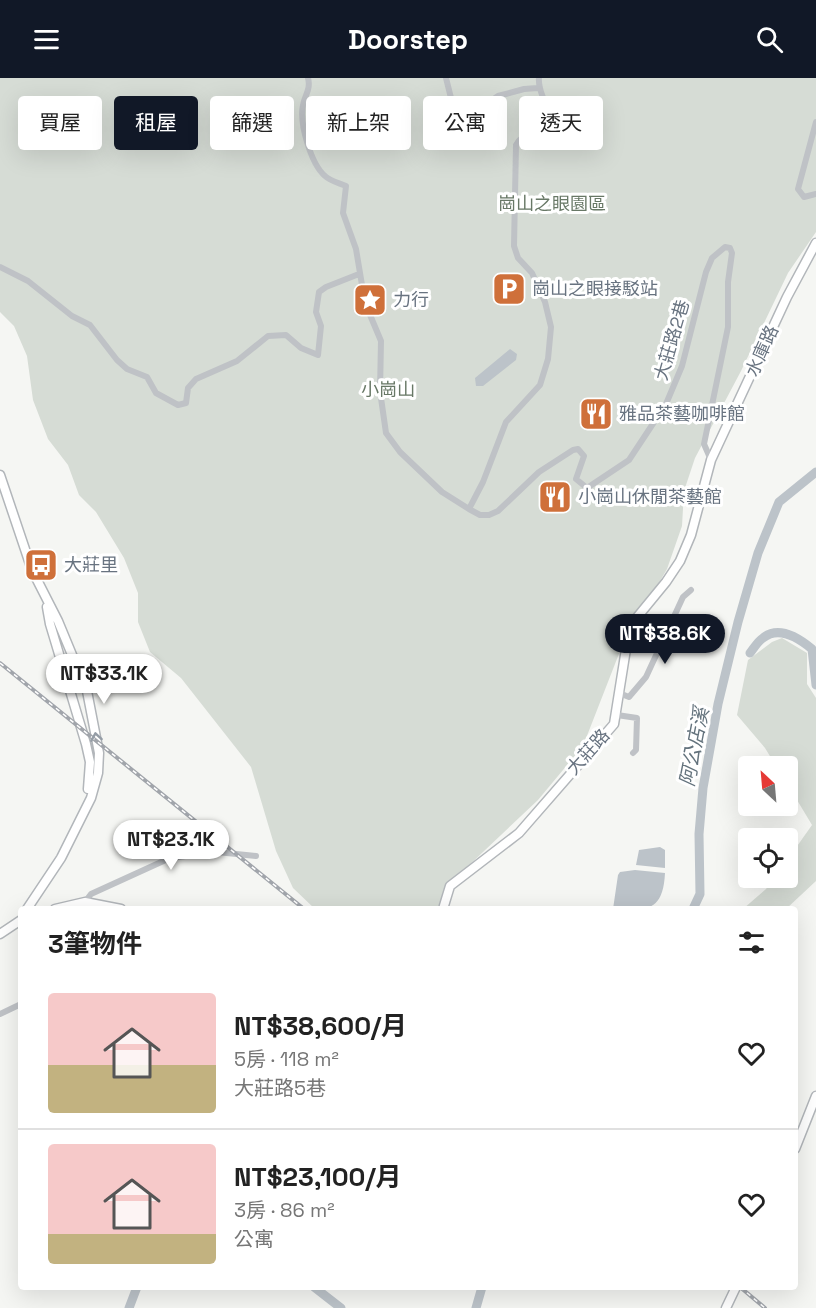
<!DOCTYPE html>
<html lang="zh-TW">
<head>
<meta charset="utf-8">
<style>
  body { margin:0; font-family:"Space Grotesk","Noto Sans TC",sans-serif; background:#f2f2f2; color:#222; height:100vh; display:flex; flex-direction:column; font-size:22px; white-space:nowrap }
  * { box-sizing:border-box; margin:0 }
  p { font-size:20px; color:#767676 }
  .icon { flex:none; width:33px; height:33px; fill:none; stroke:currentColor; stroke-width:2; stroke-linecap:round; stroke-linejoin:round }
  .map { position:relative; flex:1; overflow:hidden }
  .sheet { position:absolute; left:18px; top:828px; width:780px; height:384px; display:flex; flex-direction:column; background:#fff; border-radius:6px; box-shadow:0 6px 24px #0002 }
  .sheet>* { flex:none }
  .banner { position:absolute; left:18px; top:18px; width:780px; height:54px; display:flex; gap:12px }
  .needle { width:39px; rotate:334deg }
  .fabs { position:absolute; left:738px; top:678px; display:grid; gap:12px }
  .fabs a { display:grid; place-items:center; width:60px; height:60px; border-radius:6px; background:#fff; box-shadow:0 6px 24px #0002; font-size:30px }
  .price { position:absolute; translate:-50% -51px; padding:0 14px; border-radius:21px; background:#fff; color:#222; font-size:20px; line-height:39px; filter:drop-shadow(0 2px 3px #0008) }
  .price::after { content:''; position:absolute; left:50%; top:36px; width:18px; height:14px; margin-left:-9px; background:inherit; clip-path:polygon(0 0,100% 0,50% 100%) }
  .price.current { background:#111827; color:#fff }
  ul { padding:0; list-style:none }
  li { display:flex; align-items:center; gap:18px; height:150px; padding:0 30px }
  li+li { border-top:2px solid #e0e0e0 }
  li span { display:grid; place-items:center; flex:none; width:168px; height:120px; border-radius:6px; color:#555 }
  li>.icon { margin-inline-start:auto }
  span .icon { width:72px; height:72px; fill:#fffc; stroke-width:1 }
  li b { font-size:26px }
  h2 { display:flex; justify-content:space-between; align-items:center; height:72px; padding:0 30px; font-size:26px }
  .pill { padding:0 21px; border-radius:6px; background:#fff; box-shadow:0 6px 24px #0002; font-size:21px; line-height:54px }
  .pill.current { background:#111827; color:#fff }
  header { display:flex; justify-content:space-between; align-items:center; height:78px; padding:0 30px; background:#111827; color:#fff; font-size:27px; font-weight:800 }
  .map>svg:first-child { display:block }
  .green { fill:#d6dcd5 }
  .water { fill:#bcc3c9 }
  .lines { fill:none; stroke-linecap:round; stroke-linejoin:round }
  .river { stroke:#bcc3c9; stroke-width:9 }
  .secondary-casing { stroke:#b2b6ba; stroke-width:11 }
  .street { stroke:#bfc2c6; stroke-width:6 }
  .secondary { stroke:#fff; stroke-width:8 }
  .rail-casing { stroke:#a1a5ab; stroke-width:4 }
  .rail { stroke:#fff; stroke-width:1.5; stroke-dasharray:4.5; stroke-linecap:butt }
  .oneway { stroke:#959da6 }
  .labels { text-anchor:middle; stroke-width:6; stroke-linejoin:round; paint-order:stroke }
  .park-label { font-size:18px; fill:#687866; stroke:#fff }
  .poi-label { font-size:18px; fill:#687380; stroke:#fff; text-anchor:start }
  .street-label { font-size:18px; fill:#687380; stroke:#fff }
  .water-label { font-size:20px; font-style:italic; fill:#64737d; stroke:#fff }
</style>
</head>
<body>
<header><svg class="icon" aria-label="menu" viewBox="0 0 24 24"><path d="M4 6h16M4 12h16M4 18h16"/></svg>Doorstep<svg class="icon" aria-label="search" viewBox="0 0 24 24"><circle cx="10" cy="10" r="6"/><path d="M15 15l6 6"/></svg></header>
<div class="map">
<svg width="816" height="1230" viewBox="0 0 816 1230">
  <rect width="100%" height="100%" fill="#f5f6f3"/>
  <path class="green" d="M0 0H816V154L788 195 741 293 695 380 684 413 682 448 667 491 622 568 583 668 538 722 447 808 437 831H315L293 810 276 773 251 689 181 600 150 574 138 544V515L124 480 96 434 79 417 68 387 48 361 33 322 27 278 14 248 0 234Z
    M782 560 807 575V606L816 620V803L786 831H743L766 811 774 800H788V781L812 747 788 707V688H776L765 670 737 637 748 582 772 564Z"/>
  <path class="water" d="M510 271 517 276 516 282 483 308H476L475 300Z
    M660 769 665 772V790L636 787 639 772Z
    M635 792 665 795C663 834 647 833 613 831L618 797 620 794Z"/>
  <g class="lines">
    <path class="river" d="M750 575C754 570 758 563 763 560 779 547 800 561 812 571L816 607
      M693 831 700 816 699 756 703 710 718 626 738 544 758 475 779 424 816 394
      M314 1209 341 1230
      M129 1230 137 1209
      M476 1230 482 1209"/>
    <g class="secondary-casing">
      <path id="secondary" d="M0 397 32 492 58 543 87 613 99 675 98 695 91 720 61 780 27 831
        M47 529 50 546 86 666 90 684 88 711
        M55 831 85 824 121 831
        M443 831 450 808 519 755 614 646 626 571 634 543 666 504 680 483 691 457 711 382 787 219 816 165
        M0 856 21 842
        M795 1071 816 1018
        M726 1230 736 1209"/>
    </g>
    <path class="street" d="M308 0C311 11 305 17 303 27 299 45 311 86 325 98 330 103 339 105 346 108L343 135 356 171 365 225 381 263 380 313 386 355 400 374 442 414 469 431
      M446 0 452 24 473 35 498 18 524 11 538 10
      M539 0C537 16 554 31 543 47 536 56 522 55 516 67L514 168 518 180 532 195 545 224 551 249 548 281 540 307 506 344 483 404 469 431 480 437H489L498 433 539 394 573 372 578 371 584 378 576 401 587 410 629 382 666 326 682 288 706 194 712 180 725 169 730 170 732 175 728 204V249L704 366 711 382
      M816 44 798 111 804 119 816 116
      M0 189 28 203 72 238 90 247 117 282 127 291 147 299 156 315 178 327 186 325 188 310 196 301 237 283 268 258 286 257 301 270 318 277 321 248 316 234 319 214 326 209 359 196
      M619 615 629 619 646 599 683 519 691 512
      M617 637 637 640 636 672 633 675
      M85 824 91 816 170 780 217 774 256 778
      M0 936 21 926"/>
    <use href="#secondary" class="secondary"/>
    <g class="rail-casing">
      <path id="rail" d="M0 585 304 831
        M740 1209 765 1230"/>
    </g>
    <use href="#rail" class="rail"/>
  </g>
  <defs><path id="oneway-chevron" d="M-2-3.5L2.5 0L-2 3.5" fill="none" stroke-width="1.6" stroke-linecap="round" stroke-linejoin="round" transform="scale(1.5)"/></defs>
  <use class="oneway" href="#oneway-chevron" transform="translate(96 659) rotate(-99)"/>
  <defs>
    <g id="parking-square" transform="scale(1.725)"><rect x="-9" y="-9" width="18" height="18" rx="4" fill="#cf703a" stroke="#fff"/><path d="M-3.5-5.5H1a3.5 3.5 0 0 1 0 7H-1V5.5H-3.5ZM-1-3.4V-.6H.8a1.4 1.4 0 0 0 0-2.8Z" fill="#fff"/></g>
    <g id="sight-square" transform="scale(1.725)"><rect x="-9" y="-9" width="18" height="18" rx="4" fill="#cf703a" stroke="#fff"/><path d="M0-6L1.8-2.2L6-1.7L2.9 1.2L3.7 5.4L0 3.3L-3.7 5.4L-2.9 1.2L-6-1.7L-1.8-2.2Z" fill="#fff"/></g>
    <g id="restaurant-square" transform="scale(1.725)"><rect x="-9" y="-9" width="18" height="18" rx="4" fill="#cf703a" stroke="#fff"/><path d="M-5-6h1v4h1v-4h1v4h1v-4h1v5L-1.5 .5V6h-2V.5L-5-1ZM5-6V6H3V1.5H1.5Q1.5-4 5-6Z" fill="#fff"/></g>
    <g id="bus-square" transform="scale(1.725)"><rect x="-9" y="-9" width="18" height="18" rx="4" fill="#cf703a" stroke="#fff"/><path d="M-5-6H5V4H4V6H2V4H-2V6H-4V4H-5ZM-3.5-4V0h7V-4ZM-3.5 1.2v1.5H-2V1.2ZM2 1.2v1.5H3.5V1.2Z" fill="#fff"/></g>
  </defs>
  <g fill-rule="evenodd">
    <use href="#parking-square" x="509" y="211"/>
    <use href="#sight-square" x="370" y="222"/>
    <use href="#restaurant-square" x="596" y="336"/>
    <use href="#restaurant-square" x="555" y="419"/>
    <use href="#bus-square" x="41" y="487"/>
  </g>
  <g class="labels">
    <g class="park-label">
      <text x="552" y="132">崗山之眼園區</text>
      <text x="388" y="318">小崗山</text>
    </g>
    <g class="poi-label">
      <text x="532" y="217">崗山之眼接駁站</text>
      <text x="393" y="228">力行</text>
      <text x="619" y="342">雅品茶藝咖啡館</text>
      <text x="578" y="425">小崗山休閒茶藝館</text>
      <text x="64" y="493">大莊里</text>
    </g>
    <g class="street-label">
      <text transform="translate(672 262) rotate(-74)" y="6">大莊路2巷</text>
      <text transform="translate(762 273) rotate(-66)" y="6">水庫路</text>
      <text transform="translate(588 674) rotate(-48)" y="6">大莊路</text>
    </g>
    <g class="water-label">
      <text transform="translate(694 669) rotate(-79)" y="7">阿公店溪</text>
    </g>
  </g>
</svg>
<div class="fabs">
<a><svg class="needle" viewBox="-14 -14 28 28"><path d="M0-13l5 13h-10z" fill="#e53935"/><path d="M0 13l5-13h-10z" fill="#767676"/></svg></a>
<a><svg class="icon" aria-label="locate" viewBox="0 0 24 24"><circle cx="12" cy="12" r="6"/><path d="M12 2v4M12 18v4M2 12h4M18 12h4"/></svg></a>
</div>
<b class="price current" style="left:665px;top:587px">NT$38.6K</b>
<b class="price" style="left:104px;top:627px">NT$33.1K</b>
<b class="price" style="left:171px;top:793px">NT$23.1K</b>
<div class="banner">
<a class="pill">買屋</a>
<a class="pill current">租屋</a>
<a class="pill">篩選</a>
<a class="pill">新上架</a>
<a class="pill">公寓</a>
<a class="pill">透天</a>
</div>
<section class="sheet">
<h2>3筆物件<svg class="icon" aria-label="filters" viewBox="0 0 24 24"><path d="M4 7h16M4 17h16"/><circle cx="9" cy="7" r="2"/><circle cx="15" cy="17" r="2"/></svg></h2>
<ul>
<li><span style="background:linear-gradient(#f6c9c9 60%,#c2b280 0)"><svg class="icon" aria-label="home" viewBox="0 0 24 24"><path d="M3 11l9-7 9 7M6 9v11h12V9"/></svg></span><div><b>NT$38,600/月</b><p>5房 · 118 m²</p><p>大莊路5巷</p></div><svg class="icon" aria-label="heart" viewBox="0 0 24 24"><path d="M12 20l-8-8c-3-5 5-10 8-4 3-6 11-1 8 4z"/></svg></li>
<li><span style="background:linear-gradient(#f6c9c9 75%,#c2b280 0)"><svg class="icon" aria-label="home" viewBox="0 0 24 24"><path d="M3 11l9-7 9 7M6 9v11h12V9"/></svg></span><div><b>NT$23,100/月</b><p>3房 · 86 m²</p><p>公寓</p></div><svg class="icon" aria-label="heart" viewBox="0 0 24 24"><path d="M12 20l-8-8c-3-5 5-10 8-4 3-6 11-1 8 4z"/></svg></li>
</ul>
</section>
</div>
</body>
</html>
